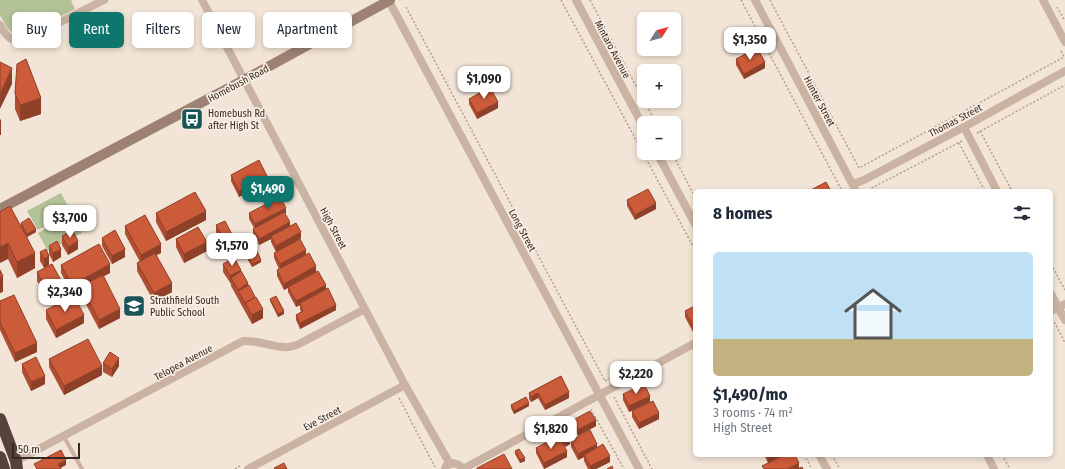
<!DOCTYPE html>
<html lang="en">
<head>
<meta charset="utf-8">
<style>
  body { margin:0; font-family:"Fira Sans Condensed",sans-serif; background:#f2f2f3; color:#1f2937; height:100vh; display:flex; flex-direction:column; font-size:15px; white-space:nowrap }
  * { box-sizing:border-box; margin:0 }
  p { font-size:13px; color:#747a83 }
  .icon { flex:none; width:22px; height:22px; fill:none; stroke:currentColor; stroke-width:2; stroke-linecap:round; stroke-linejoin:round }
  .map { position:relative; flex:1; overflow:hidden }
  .side { position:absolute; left:693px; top:189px; width:360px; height:268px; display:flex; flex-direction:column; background:#fff; border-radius:6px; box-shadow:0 2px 6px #0003 }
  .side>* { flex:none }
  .banner { position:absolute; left:12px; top:12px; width:380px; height:36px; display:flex; gap:8px }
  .needle { width:26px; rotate:53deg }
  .fabs { position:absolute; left:637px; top:12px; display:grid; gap:8px }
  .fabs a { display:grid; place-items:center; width:44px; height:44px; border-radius:6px; background:#fff; box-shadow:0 2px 6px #0003; font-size:20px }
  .scale { position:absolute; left:12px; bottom:10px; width:68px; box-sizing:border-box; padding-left:4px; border:2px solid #342925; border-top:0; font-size:11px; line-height:14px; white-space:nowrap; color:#342925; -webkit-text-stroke:3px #faeee2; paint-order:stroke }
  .price { position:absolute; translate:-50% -34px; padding:0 9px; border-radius:8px; background:#fff; color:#222; font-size:13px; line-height:26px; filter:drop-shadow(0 1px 2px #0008) }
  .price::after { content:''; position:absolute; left:50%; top:24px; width:12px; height:9px; margin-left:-6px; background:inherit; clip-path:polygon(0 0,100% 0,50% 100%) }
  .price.active { background:#0f766e; color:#fff }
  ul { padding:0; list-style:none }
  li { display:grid; align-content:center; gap:8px; height:212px; padding:0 20px }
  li+li { border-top:1px solid #e0e1e3 }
  li span { display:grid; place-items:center; height:124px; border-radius:6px; color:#555 }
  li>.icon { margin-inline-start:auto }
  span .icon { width:72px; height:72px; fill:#fffc; stroke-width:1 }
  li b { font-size:17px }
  h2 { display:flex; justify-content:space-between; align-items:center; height:48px; padding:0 20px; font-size:17px }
  .tag { padding:0 14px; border-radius:6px; background:#fff; box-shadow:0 2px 6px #0003; font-size:14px; line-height:36px }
  .tag.active { background:#0f766e; color:#fff }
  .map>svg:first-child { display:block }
  .green { fill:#b3c196 }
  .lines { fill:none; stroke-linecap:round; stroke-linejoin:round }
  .path { stroke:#b69d8c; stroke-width:1.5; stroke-dasharray:2 2; stroke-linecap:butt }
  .lane { stroke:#cab3a2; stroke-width:4 }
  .street { stroke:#cab3a2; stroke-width:8 }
  .secondary { stroke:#9d8273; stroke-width:10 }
  .highway { stroke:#56433b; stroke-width:12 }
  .wall { fill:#af4e32 }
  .shaded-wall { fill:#8f4029 }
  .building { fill:#cc5b3a; stroke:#8f4029 }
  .labels { text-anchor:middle; stroke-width:3.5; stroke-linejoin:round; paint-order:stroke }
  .street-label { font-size:10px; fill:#342925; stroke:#faeee2 }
  .poi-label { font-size:10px; fill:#342925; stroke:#faeee2; text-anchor:start }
</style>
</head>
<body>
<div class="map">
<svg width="1065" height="469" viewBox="0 0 1065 469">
  <rect width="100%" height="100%" fill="#f2e4d6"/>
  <path class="green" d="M0 0H73L71 1 75 9 28 33 21 35H17L13 33 7 28 0 15Z
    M61 193 71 212 38 230 27 211Z
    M71 214 82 233 48 251 38 233Z"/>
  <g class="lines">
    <path class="path" d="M561 0 695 250
      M590 0 656 123
      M741 0 842 191
      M770 0 859 168 1064 57 1060 49
      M406 7 605 381 635 365
      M1057 7 1065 21
      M980 131 1012 191
      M977 133 1065 85
      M959 143 985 191
      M672 153 695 197
      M871 191 870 189 962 141
      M1051 264 1065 290
      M1051 326 1055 323 1065 343
      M614 397 652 469
      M399 398 436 469
      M591 409 624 469
      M804 455 812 469
      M832 455 840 469
      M1002 455 1010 469
      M235 469 240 466"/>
    <path class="lane" d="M64 437 82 469"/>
    <path class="street" d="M202 0 405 385 450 464
      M576 0 644 128
      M755 0 856 191
      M1043 0 1065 42
      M389 1 639 469
      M0 25C6 37 13 44 27 39L104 0
      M964 127 997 191
      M657 153 695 224
      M853 184 864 180 964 127 1065 71
      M1051 294 1065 320
      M1051 311 1065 304
      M819 455 827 469
      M987 455 994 469
      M16 461 243 341C257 340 270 346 283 347 288 348 294 346 299 344L365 309
      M248 469 405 385
      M445 469 446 466 453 463 459 465 463 469
      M463 469 695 343"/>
    <path class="secondary" d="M0 209 244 80 390 0"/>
    <path class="highway" d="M0 419 16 461 17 469
      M0 457 4 469"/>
  </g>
  <path class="wall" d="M736 59 765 68 744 79 736 65Z
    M15 93 41 114 20 121 15 109Z
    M469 99 498 108 477 119 469 104Z
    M231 175 267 181 239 197 231 181Z
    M627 200 656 209 635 220 627 206Z
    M0 212 21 225V223L36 232 27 237 35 268 17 278 8 259Z
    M156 213 206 220 166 241 156 222Z
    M249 213H285L290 226 301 238 295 241 306 254 326 290 336 310 300 329 296 320V315L301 312 300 309V305L296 307 288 292V288L284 290 277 276V270L279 269 274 258V253L276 252 271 242V239L259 245 253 234V229L254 228 249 219Z
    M216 225 239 256 235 259 255 298 263 318 252 324 231 286V284L223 272V264L231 260 216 233Z
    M125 226 161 253 156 255 172 292 154 302 137 271V263L140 262 125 234Z
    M62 236 78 249 68 255 62 245Z
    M102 238 125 257 112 264 102 246Z
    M176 239 207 251 184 263 176 247Z
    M49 246 61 257 53 262 49 254Z
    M40 252 49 256 44 268 40 261Z
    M245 252 261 262 252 267 245 255Z
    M61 265 110 273 103 276 120 318 99 329 81 295V288L72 293 61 273Z
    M37 272 63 293 49 301 37 281Z
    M270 299 284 314 278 317 270 301Z
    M0 301 37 352 15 362 0 330Z
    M695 306 693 332 685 317V311Z
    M46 310 84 323 56 338 46 319Z
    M49 359 102 375 64 395 49 367Z
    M103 363 119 366 112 377 103 372Z
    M22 364 45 384 31 391 22 372Z
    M561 376 569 398 545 410 538 398 531 402 529 399V393Z
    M623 394 650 402 629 412 623 400Z
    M511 405 529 406 514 414 511 408Z
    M632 411 659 419 639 429 632 417Z
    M573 420 596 426 578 436 573 426Z
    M560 435 570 444 565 447 560 438Z
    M571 441 597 448 610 462 596 469H588L584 461V457L578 460 571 447Z
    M536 448 567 457 544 469 536 453Z
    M515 451 525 461 520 463 515 454Z
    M764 455H783L768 463Z"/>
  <path class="shaded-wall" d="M765 62V68L744 79V74Z
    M12 68V84L0 109V94Z
    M41 98V114L20 121V105Z
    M498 102V108L477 119V113Z
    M1 119V135H0V120Z
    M267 176V181L239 197V191Z
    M656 203V209L635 220V215Z
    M286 208V213L255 229V224Z
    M206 211V220L166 241V232Z
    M290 222V228L271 236V239L259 245V239Z
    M36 229V232L27 237V234Z
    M301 232V238L276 252V246Z
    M78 241V249L68 255V247Z
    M207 242V251L184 263V254Z
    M8 243V259L0 263V247Z
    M161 244V253L141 263V255Z
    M239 248V256L231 261V252Z
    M61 249V257L53 262V253Z
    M125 249V257L112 264V256Z
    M306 250V256L280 270V264Z
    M35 253V268L17 278V262Z
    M49 256V265L44 268V259Z
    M261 260V262L252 267V264Z
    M110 264V273L82 288 81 286V288L72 293V285Z
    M316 266V272L284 290V284Z
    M241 270V278H231L230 284V276Z
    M3 276V292L0 293V278Z
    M172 283V292L154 302V293Z
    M248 283V292L238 291V298V290Z
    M63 284V293L49 301V293Z
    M326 285V290L300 303V305L296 307V301Z
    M255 297V305L245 303V311V303Z
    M336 305V310L300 329V323Z
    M120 309V318L99 329V320Z
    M263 309V318L252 324V315Z
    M284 311V314L278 317V314Z
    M84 315V323L56 338V330Z
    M695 325V331L693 332V326Z
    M37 343V352L15 362V353Z
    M119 358V366L112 377V369Z
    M102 366V375L64 395V386Z
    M45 376V384L31 391V382Z
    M569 392V398L545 410V405Z
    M538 393V398L531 402V397Z
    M650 396V402L629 412V406Z
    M529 403V406L514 414V411Z
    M659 413V419L639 429V423Z
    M596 420V426L578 436V430Z
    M570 442V444L565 447V444Z
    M597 444V449L584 455V457L578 460V454Z
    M567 451V457L544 469V463Z
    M772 455H783L768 463V457Z
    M610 456V462L596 469H590V466Z
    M525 458V461L520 463V460Z
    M66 460V465L59 469 58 464Z
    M799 463V469H787Z"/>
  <path class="building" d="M757 48 765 62 744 74 736 59Z
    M26 59 41 98 20 105 15 93 17 64Z
    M0 62 12 68 0 94Z
    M490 87 498 102 477 113 469 99Z
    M259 160 267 176 239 191 231 175Z
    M826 182 831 191H809Z
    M648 189 656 203 635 215 627 200Z
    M195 192 206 211 166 232 156 213Z
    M280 197 286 208 255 224 249 213Z
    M10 206 35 253 17 262 8 243 0 247V212Z
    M284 212 290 222 259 239 253 229Z
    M145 215 161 244 141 255 125 226Z
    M29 218 36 229 27 234 21 223Z
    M225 221 239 248 231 252 216 225Z
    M296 223 301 232 276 246 271 236Z
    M198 227 207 242 184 254 176 239Z
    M115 230 125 249 112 256 102 238Z
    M73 231 78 241 68 247 62 236Z
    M300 239 306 250 280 264 274 253Z
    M57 241 61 249 53 253 49 246Z
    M99 244 110 264 72 285 61 265Z
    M255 247 261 260 252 264 245 252Z
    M46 249 49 256 44 259 40 252Z
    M155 253 172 283 154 293 137 263Z
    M309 253 316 266 284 284 277 270Z
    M234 258 241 270 230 276 223 264Z
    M52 264 63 284 49 293 37 272Z
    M0 270 3 276 0 278Z
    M241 271 248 283 238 290 231 278Z
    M318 271 326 285 296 301 288 287Z
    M103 275 120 309 99 320 81 286Z
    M249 285 255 297 245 303 238 291Z
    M328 288 336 305 300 323 296 315 303 311 300 303Z
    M14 295 37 343 15 353 0 322V301Z
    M74 296 84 315 56 330 46 310Z
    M276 296 284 311 278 314 270 299Z
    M256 297 263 309 252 315 245 303Z
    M695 306V325L693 326 685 311Z
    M88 339 102 366 64 386 49 359Z
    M110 352 119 358 112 369 103 363Z
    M36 357 45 376 31 382 22 364Z
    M561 376 569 392 545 405 538 393 531 397 529 393Z
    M644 384 650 396 629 406 623 394Z
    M526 397 529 403 514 411 511 405Z
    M653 401 659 413 639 423 632 411Z
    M590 411 596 420 578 430 573 420Z
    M590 430 597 444 578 454 571 441Z
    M565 432 570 442 565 444 560 435Z
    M558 436 567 451 544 463 536 448Z
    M603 444 610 456 590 466 584 455Z
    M519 449 525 458 520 460 515 451Z
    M61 450 66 460 58 464 61 469H37L34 464Z
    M504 454 512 469H477V468Z
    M767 455H772L768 457Z
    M784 455H795L799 463 787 469H764L762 466Z
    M284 463 287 469H275L274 468Z
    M612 466 613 469H607Z
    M802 467 803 469H797Z"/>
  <defs>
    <g id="bus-square" transform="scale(1.15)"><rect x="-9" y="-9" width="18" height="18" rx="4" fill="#195457" stroke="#faeee2"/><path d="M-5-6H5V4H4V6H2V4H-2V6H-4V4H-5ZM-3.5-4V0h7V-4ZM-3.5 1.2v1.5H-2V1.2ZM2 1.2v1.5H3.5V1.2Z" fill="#fff"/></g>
    <g id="school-square" transform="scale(1.15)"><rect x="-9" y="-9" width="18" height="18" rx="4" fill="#195457" stroke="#faeee2"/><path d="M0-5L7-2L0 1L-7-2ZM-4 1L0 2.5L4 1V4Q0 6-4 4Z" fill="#fff"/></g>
  </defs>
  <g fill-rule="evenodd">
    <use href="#bus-square" x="192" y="119"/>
    <use href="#school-square" x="134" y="306"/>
  </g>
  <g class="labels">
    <g class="street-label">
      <text transform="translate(613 49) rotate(62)" y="4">Mintaro Avenue</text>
      <text transform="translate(238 83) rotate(-28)" y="4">Homebush Road</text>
      <text transform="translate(820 101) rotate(62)" y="4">Hunter Street</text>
      <text transform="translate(955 120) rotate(-28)" y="4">Thomas Street</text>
      <text transform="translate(334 228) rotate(62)" y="4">High Street</text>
      <text transform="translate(523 230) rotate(62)" y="4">Long Street</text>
      <text transform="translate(183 362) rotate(-28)" y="4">Telopea Avenue</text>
      <text transform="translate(322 418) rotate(-28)" y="4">Eve Street</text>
    </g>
    <g class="poi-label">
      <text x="208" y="117">Homebush Rd<tspan x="208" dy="12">after High St</tspan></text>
      <text x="150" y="304">Strathfield South<tspan x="150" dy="12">Public School</tspan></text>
    </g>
  </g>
</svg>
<div class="fabs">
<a><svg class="needle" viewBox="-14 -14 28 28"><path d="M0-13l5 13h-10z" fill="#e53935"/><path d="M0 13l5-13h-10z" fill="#747a83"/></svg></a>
<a>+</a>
<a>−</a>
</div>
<div class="scale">50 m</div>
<b class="price" style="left:750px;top:61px">$1,350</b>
<b class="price" style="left:484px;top:100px">$1,090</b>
<b class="price active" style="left:268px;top:210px">$1,490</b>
<b class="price" style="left:70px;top:239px">$3,700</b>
<b class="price" style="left:232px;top:267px">$1,570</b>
<b class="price" style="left:65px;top:313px">$2,340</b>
<b class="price" style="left:636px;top:395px">$2,220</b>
<b class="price" style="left:551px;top:450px">$1,820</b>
<div class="banner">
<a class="tag">Buy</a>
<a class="tag active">Rent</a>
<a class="tag">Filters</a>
<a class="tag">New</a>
<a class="tag">Apartment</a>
</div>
<section class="side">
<h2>8 homes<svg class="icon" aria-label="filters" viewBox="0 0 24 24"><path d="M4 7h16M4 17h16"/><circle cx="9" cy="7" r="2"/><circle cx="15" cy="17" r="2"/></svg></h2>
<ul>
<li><span style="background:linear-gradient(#bfe0f5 70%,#c2b280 0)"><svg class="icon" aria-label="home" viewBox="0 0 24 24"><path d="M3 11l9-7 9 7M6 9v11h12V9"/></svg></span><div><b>$1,490/mo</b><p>3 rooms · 74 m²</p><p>High Street</p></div></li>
</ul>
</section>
</div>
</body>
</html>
